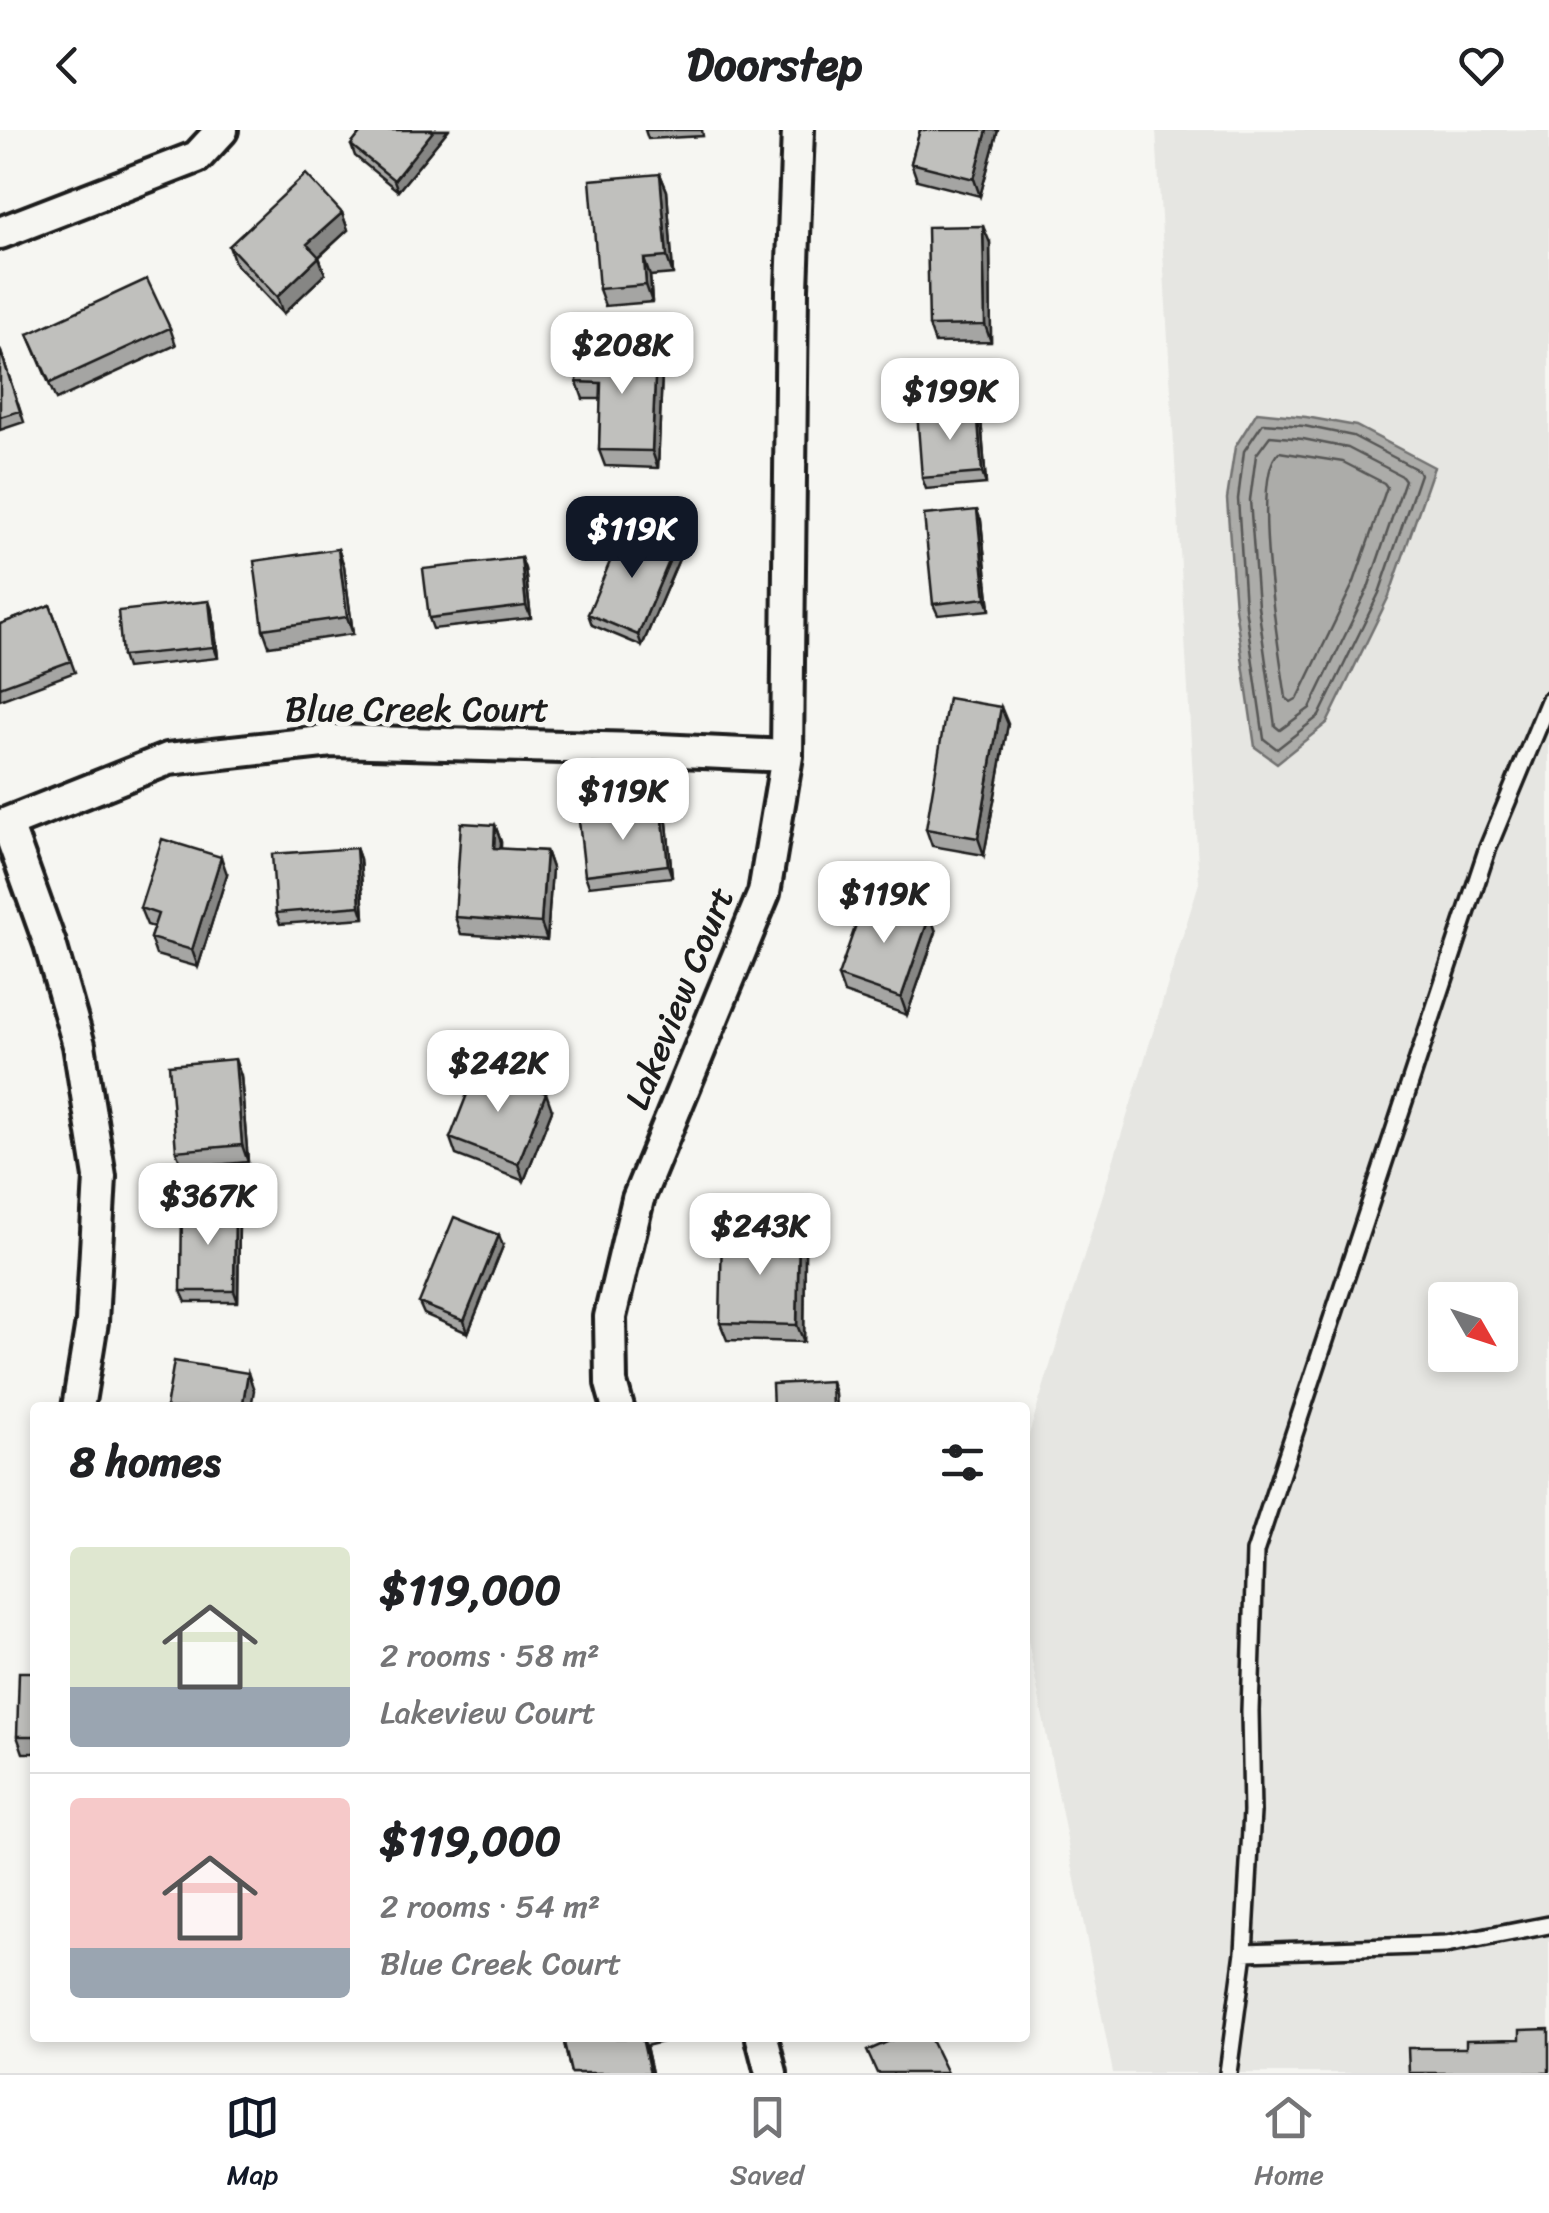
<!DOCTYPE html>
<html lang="en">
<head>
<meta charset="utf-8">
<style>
  body { margin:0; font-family:Sriracha,sans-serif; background:#f6f6f6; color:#202124; height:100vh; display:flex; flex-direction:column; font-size:38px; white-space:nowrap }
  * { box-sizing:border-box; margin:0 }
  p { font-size:32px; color:#757577 }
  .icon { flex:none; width:55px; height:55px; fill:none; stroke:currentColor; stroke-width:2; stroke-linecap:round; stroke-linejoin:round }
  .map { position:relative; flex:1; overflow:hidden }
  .panel { position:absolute; left:30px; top:1272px; width:1000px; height:640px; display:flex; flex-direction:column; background:#fff; border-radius:10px; box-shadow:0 5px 15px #0003 }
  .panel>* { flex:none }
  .needle { width:65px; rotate:129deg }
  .tools { position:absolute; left:1428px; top:1152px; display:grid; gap:20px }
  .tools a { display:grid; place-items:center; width:90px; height:90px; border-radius:10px; background:#fff; box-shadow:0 5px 15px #0003; font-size:50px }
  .price { position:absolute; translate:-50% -85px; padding:0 22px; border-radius:20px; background:#fff; color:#222; font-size:32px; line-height:65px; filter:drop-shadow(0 2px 5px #0008) }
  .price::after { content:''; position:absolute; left:50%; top:60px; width:30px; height:22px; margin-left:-15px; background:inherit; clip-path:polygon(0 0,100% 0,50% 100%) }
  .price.selected { background:#111827; color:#fff }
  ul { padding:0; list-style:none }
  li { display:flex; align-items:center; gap:30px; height:250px; padding:0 40px }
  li+li { border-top:2px solid #e0e0e0 }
  li span { display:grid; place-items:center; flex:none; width:280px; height:200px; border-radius:10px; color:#555 }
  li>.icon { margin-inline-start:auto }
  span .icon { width:120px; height:120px; fill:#fffc; stroke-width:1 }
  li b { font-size:42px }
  h2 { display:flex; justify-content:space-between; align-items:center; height:120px; padding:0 40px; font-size:42px }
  header { display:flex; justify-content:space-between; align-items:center; height:130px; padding:0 40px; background:#fff; font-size:45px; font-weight:700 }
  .tab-bar { display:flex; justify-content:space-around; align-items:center; height:140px; border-top:2px solid #e0e0e0; background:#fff; font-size:28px; color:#757577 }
  .tab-bar a { display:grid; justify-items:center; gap:5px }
  .tab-bar .selected { color:#111827 }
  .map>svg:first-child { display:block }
  .built { fill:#e6e6e2; fill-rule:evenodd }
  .water { fill:#acaca9; stroke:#727271; stroke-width:2.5 }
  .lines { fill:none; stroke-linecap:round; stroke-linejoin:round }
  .shore { stroke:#565654; stroke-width:2.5 }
  .lane-casing { stroke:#1c1c1c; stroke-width:22 }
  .street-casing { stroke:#1c1c1c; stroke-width:38 }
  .lane { stroke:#f6f6f2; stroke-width:15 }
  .street { stroke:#f6f6f2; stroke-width:30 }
  .wall { fill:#a5a5a3; stroke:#1c1c1c; stroke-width:2.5 }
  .shaded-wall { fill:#868684; stroke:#1c1c1c; stroke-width:2.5 }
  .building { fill:#c0c0bd; stroke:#1c1c1c; stroke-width:2.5 }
  .labels { text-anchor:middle; stroke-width:9; stroke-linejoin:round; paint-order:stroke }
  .street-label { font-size:35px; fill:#1c1c1c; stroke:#f6f6f2 }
</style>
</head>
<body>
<header><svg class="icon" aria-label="back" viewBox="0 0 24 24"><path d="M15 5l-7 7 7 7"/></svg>Doorstep<svg class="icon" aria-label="heart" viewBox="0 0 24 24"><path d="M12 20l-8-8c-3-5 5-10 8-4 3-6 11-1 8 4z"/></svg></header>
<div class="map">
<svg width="1549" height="1943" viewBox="0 0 1549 1943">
  <rect width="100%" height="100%" fill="#f6f6f2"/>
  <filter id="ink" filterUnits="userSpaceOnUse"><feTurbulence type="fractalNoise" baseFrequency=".01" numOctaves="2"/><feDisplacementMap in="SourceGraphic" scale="20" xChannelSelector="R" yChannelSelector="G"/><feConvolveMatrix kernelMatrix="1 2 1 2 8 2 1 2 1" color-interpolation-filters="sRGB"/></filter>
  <g filter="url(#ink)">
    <path class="built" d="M1156 0H1549V1943H1113L1025 1496V1317L1199 753ZM1445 1170H1500V1225H1445Z"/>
    <path class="water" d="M1257 282 1306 287 1356 296 1434 337 1389 466 1327 593 1277 633 1255 617 1235 478 1227 369 1235 317Z"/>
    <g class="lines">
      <path class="shore" d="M1263 293 1304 296 1353 306 1418 340 1420 344 1379 463 1319 586 1277 619 1264 609 1245 477 1238 369 1244 321Z
        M1270 306 1303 309 1348 318 1402 346 1405 350 1368 458 1310 578 1280 600 1275 596 1258 476 1250 370 1256 325Z
        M1279 322 1343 332 1384 353 1387 357 1354 452 1298 568 1291 572 1286 568C1280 526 1249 347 1279 322Z"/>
      <g class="lane-casing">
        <path id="lane" d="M1244 1822 1446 1815 1549 1795
          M1228 1943 1244 1822 1252 1682 1250 1581 1255 1422 1487 720 1549 571"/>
      </g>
      <g class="street-casing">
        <path id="street" d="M0 103 197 27 222 0
          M7 694 50 814 79 915 100 1047 92 1192 78 1278
          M0 696 168 629 332 611 639 619 787 626
          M618 1278 611 1253 610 1187 638 1069 764 763 787 626 792 159 798 0
          M762 1908 771 1943"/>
      </g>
      <use href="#lane" class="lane"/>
      <use href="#street" class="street"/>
    </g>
    <path class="wall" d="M363 0H448L398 61 355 26 351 15Z
      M645 0H702L703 6 648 9Z
      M920 0H998L980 66 917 50 911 33Z
      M660 44 667 61 673 144 650 146 652 172 605 176 599 159Z
      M342 83 348 100 319 127 325 144 283 184 235 133 229 116Z
      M990 113 991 212 935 213 929 196Z
      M170 198 176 215 56 270 28 204Z
      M0 219 24 292 0 300Z
      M656 224 662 241 658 338 605 336 599 320 601 269H583L577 252Z
      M977 277 981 289 986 354 926 359 922 348Z
      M981 391 990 480 938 485 933 474Z
      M675 417 679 429 642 516 592 495 588 484Z
      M338 419 344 436 353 504 269 516 263 499Z
      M521 428 525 439 531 488 433 499 429 488Z
      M50 475 75 542 0 570V494Z
      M213 483 218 528 126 538 122 526Z
      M1008 594 984 725 932 716 926 699Z
      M662 682 667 693 672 747 589 756 585 745Z
      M495 695 501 712V719L546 721 552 738 547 810 461 804 455 787Z
      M356 718 360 729 364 788 280 794 276 783Z
      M227 744 198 837 156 825 150 808 154 797 147 795 140 778Z
      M930 785 936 802 907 885 844 863 838 846Z
      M241 946 248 1032 183 1038 176 1021Z
      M552 980 524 1051 456 1025 450 1008Z
      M239 1086 238 1172H186L181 1161Z
      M799 1103 805 1120 804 1212 727 1210 720 1193Z
      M503 1116 468 1203 424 1184 419 1173Z
      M35 1542V1623H23L17 1606Z
      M563 1908H669L670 1910 646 1916 652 1943H571Z"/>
    <path class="shaded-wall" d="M434 0H448L398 61 394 50Z
      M987 0H998L980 66 974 49Z
      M660 44 667 61 673 144 667 127Z
      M342 83 348 100 314 131 307 114Z
      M983 96 990 113 991 212 985 195Z
      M319 127 325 144 283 184 277 167Z
      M644 129 650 146 652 172 646 155Z
      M656 224 662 241 658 338 652 321Z
      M977 277 981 289 986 354 982 343Z
      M977 380 981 391 990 480 986 468Z
      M675 417 679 429 642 516 638 505Z
      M338 419 344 436 353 504 347 487Z
      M521 428 525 439 531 488 526 476Z
      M209 471 213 483 218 528 214 517Z
      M1001 577 1008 594 984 725 978 708Z
      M662 682 667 693 672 747 668 735Z
      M495 695 501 712 500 735 494 718Z
      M356 718 360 729 364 788 360 776Z
      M546 721 552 738 547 810 541 793Z
      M221 727 227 744 198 837 192 820Z
      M930 785 936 802 907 885 901 868Z
      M235 929 241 946 248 1032 242 1015Z
      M546 963 552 980 524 1051 518 1034Z
      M235 1074 239 1086 238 1172 234 1161Z
      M799 1103 805 1120 804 1212 797 1195Z
      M499 1105 503 1116 468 1203 464 1191Z
      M248 1243 254 1260 251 1278H242Z
      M831 1251 835 1263 836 1278H832Z
      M642 1908 646 1916 652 1943H650Z"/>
    <path class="building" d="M363 0H434L394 50 351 15Z
      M920 0H987L974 49 911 33Z
      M306 44 342 83 307 114 319 127 277 167 229 116Z
      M660 44 667 127 644 129 646 155 599 159 590 50Z
      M983 96 985 195 929 196 927 97Z
      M147 149 170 198 50 253 28 204Z
      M0 219 20 281 0 287Z
      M578 221 656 224 652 321 599 320 601 253 577 252Z
      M977 277 982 343 922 348 917 282Z
      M977 380 986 468 933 474 924 385Z
      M625 396 675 417 638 505 588 484Z
      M338 419 347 487 263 499 254 431Z
      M521 428 526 476 429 488 423 439Z
      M209 471 214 517 122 526 118 481Z
      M50 475 71 531 0 557V494Z
      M948 568 1001 577 978 708 926 699Z
      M662 682 668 735 585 745 579 691Z
      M461 693 495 695 494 718 546 721 541 793 455 787Z
      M162 709 221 727 192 820 150 808 158 784 140 778Z
      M356 718 360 776 276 783 272 724Z
      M867 763 930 785 901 868 838 846Z
      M235 929 242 1015 176 1021 169 935Z
      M478 936 546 963 518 1034 450 1008Z
      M182 1074H235L234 1161H181Z
      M454 1087 499 1105 464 1191 419 1173Z
      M722 1102 799 1103 797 1195 720 1193Z
      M174 1231 248 1243 242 1278H166Z
      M831 1251 832 1278H773L772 1254Z
      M19 1542H35V1606H17Z
      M1549 1899V1943H1409L1408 1918H1466V1910L1520 1909V1900Z
      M563 1908H642L650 1943H571Z
      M896 1908H930L947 1943H877L867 1921Z"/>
  </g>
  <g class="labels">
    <g class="street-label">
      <text x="417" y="591">Blue Creek Court</text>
      <text transform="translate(679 868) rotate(-68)" y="12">Lakeview Court</text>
    </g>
  </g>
</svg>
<div class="tools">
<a><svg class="needle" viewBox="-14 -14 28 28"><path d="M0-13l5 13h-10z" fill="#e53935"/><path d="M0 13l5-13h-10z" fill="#757577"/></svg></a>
</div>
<b class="price" style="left:622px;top:267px">$208K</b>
<b class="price" style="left:950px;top:313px">$199K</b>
<b class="price selected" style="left:632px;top:451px">$119K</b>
<b class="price" style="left:623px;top:713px">$119K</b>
<b class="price" style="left:884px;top:816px">$119K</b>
<b class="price" style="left:498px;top:985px">$242K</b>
<b class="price" style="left:208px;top:1118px">$367K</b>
<b class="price" style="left:760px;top:1148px">$243K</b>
<section class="panel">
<h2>8 homes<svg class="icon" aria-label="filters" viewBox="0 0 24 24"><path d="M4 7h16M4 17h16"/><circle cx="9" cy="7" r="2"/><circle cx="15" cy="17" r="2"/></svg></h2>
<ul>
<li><span style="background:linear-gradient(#dfe7d0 70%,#9aa5b1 0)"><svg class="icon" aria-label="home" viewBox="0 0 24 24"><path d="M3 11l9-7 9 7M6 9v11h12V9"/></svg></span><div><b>$119,000</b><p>2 rooms · 58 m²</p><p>Lakeview Court</p></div></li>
<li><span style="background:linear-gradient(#f6c9c9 75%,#9aa5b1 0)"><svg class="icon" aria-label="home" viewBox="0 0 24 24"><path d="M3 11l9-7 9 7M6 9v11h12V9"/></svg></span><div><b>$119,000</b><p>2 rooms · 54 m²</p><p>Blue Creek Court</p></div></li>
</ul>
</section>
</div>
<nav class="tab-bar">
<a class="selected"><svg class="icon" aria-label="map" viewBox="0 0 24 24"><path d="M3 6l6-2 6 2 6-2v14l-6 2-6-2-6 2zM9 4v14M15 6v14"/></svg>Map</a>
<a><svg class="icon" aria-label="saved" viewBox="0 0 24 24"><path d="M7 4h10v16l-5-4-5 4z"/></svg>Saved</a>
<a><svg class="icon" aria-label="home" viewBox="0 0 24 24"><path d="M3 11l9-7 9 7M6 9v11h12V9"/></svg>Home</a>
</nav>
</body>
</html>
